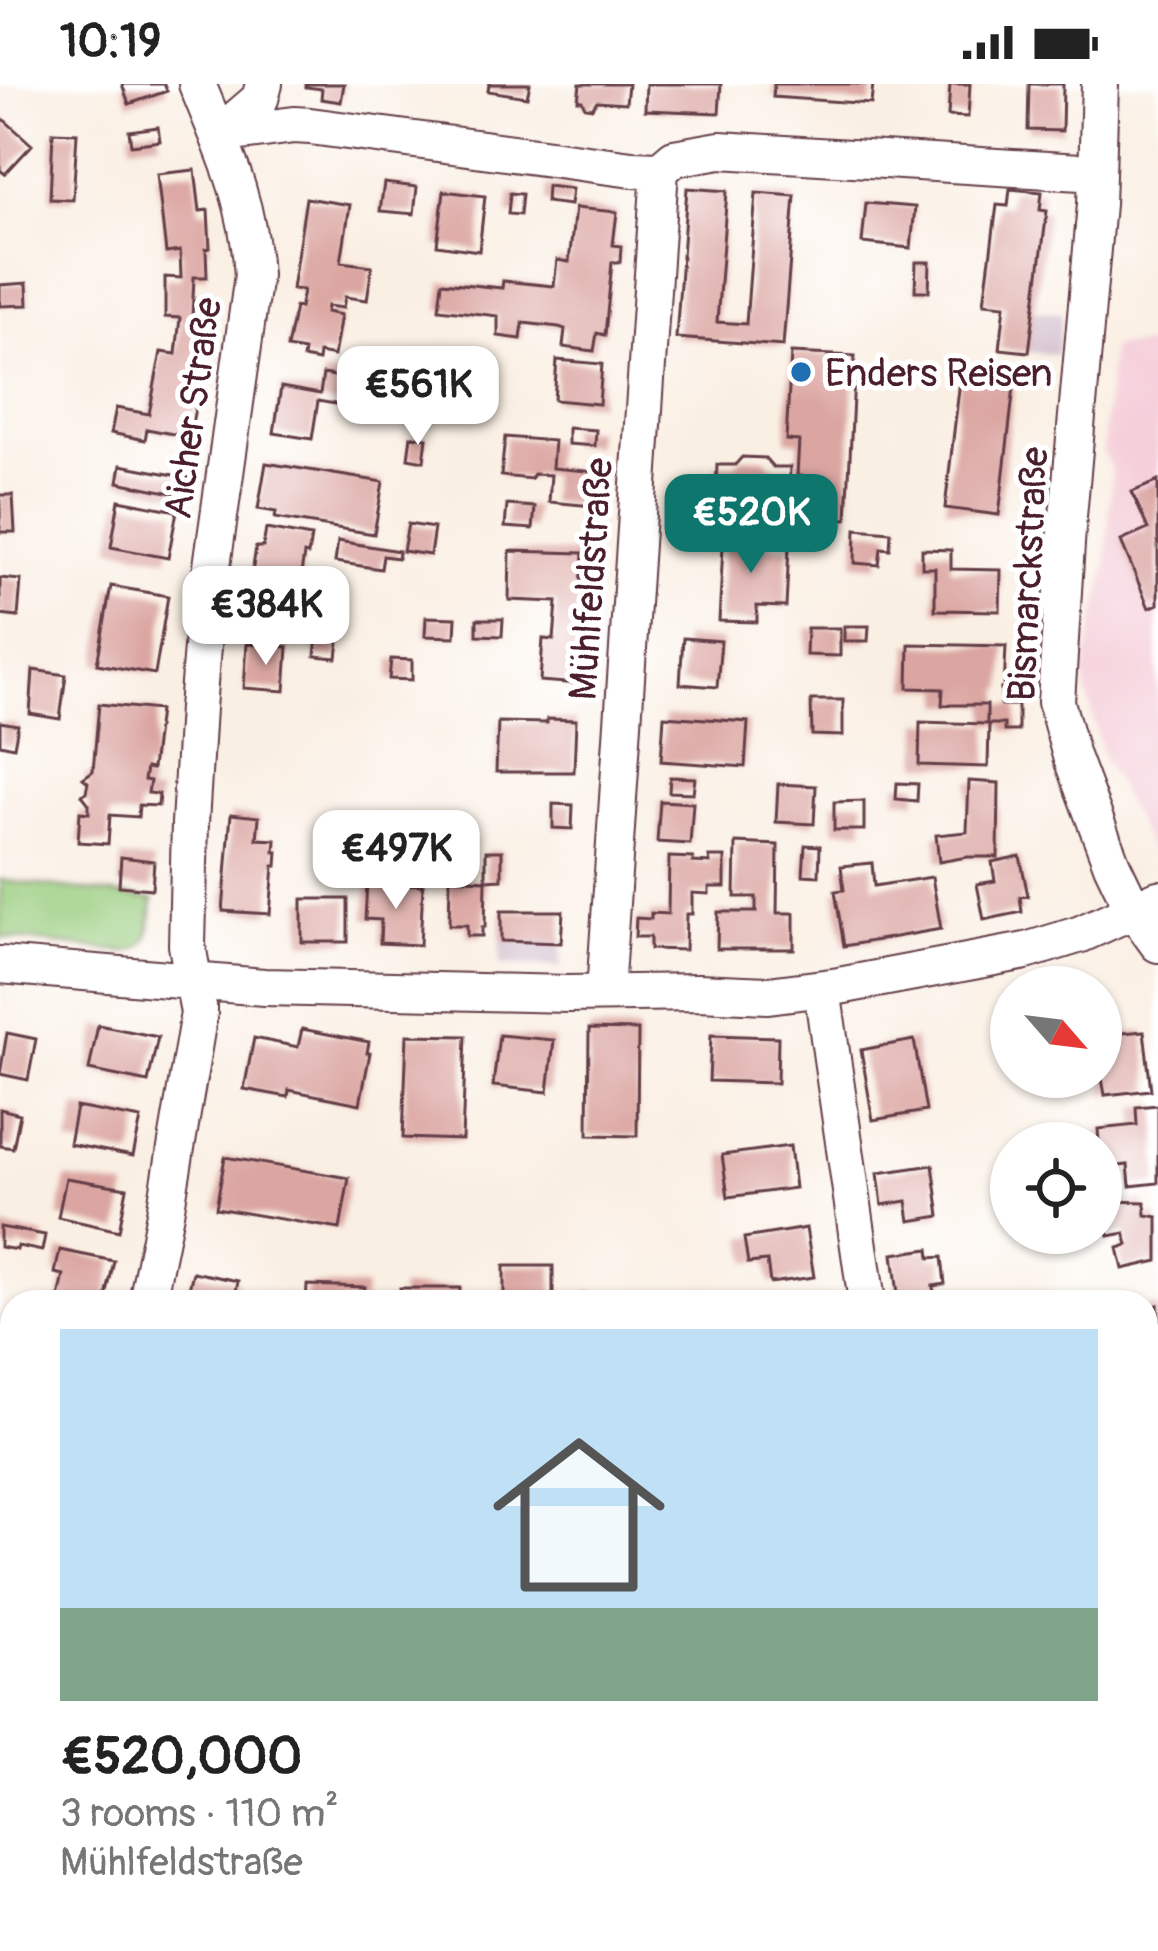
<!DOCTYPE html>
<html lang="en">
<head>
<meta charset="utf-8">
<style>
  body { margin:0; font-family:Pangolin,sans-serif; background:#f2f2f2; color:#222; height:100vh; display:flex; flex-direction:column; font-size:45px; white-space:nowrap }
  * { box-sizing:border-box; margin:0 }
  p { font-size:39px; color:#767676 }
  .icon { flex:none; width:66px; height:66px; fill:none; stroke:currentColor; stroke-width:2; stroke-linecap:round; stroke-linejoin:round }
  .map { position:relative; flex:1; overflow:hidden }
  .panel { position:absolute; left:0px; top:1206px; width:1158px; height:663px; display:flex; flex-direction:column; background:#fff; border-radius:36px 36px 0 0; box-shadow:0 3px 9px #0004 }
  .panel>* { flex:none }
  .needle { width:78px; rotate:118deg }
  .buttons { position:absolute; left:990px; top:882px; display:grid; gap:24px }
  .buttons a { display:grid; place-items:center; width:132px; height:132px; border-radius:50%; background:#fff; box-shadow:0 3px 9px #0004; font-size:60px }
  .price { position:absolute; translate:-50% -102px; padding:0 27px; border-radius:24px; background:#fff; color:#222; font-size:39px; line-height:78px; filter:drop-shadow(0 3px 6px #0008) }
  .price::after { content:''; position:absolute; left:50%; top:72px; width:36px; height:27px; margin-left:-18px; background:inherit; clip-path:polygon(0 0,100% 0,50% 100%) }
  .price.current { background:#0f766e; color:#fff }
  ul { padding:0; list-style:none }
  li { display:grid; align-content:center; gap:24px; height:636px; padding:0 60px }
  li span { display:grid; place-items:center; height:372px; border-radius:0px; color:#555 }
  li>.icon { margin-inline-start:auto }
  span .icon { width:216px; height:216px; fill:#fffc; stroke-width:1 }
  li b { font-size:51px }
  .status { display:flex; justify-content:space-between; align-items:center; height:84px; padding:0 60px; background:#fff; direction:ltr }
  .status svg { height:33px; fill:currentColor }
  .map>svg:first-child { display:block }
  .built { fill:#f5cfda }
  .industrial { fill:#d1bdcb }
  .green { fill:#98cc7d; stroke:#717654; stroke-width:3 }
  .building { fill:#dba6a2 }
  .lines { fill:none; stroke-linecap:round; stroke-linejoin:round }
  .street-casing { stroke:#643e47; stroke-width:40 }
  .street { stroke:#fff; stroke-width:36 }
  .poi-dot { fill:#1f6fb2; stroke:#fff; stroke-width:4.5 }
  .labels { text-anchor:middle; stroke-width:10; stroke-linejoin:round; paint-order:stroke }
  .poi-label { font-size:39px; fill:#4a1f2b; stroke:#fff; text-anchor:start }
  .street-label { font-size:39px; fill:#4a1f2b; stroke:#fff }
</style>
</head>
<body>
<div class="status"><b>10:19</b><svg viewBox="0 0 49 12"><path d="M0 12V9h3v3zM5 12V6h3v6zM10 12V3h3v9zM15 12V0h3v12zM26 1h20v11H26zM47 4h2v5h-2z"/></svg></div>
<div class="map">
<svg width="1158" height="1867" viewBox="0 0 1158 1867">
  <rect width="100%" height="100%" fill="#fff"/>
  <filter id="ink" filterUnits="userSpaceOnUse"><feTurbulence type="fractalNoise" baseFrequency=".00833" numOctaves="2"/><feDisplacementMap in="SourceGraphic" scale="24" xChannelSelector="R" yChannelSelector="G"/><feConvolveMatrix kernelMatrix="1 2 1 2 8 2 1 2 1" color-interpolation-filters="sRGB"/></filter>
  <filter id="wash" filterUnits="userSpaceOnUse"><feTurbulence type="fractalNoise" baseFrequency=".004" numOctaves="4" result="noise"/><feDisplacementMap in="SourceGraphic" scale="48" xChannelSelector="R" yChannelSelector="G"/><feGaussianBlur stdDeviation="2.7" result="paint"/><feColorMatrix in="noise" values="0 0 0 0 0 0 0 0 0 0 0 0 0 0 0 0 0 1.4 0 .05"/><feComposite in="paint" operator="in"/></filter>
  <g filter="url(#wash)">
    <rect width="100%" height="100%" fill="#faefe3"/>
    <path class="built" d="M1158 260V770L1152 769 1103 674 1083 593 1106 483 1112 388 1103 368 1111 263Z"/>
    <path class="industrial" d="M1005 223 1062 229 1057 271 1000 265Z
      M501 827H563L561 883 500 881Z"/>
    <path class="green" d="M0 796 153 815C150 839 155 863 126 868L0 853Z"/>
    <g id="blocks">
      <path class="building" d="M122 0H164L167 7 129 20Z
        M306 0H344L341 18 321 15 322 5 306 3Z
        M489 0H530L527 13 488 7Z
        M580 0H628L626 19 597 17 592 24 585 23 582 16H578Z
        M646 0H721L719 29 645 26Z
        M774 0H873L871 20 773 13Z
        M950 0H970L968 33 948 32Z
        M1029 0H1063L1062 47 1028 46Z
        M0 32 32 61 5 90 0 86Z
        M158 43 160 57 131 61 129 47Z
        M53 48 77 49 73 116 50 115Z
        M195 86 200 127 208 126 210 164 206 165 207 193H194L192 234H202L190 319 196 320 189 353 147 345 145 356 111 349 116 324 149 330 161 268 176 270 180 234 165 233V193L181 194 180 167 166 169 157 90Z
        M384 99 417 103 414 130 380 127Z
        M547 102 572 105 570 121 546 118Z
        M687 104 727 107 717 238 746 240 756 109 795 112 783 262 676 254Z
        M1010 105 1042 108 1040 126 1047 127 1029 268 1000 265 1005 221 984 219 997 121 1008 122Z
        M444 107 485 112 479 167 437 161Z
        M510 109 522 110 520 131 508 130Z
        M306 114 350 121 341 178 372 182 367 216 345 213 343 224 327 222 326 228 341 231 334 272 319 269 318 277 303 274 304 267 287 264 295 223 300 224 303 206 292 205Z
        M866 119 915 123 911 164 862 159Z
        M575 124 617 128 613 161 621 162 620 178H612L605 251 597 249 594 267 563 263 565 245 559 243 523 239 521 255 498 252V232L439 225 442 198 502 204 503 197 554 202 557 176 569 178Z
        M916 178H930L929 207H915Z
        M27 199 28 221 0 222V201Z
        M791 269 855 272 847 435 817 434 819 393 797 392 799 357 786 356Z
        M557 276 602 280 599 320 554 316Z
        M961 288 1015 294 999 431 945 424Z
        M323 290 357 296 352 323 318 317 312 355 274 349 281 303 320 310Z
        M568 344 596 346 595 362 568 360Z
        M411 352 427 354 424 377 408 374Z
        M505 353 554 357 552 384 597 388 594 422 549 418 551 391 534 390 531 395 501 392Z
        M742 373 765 374 773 383H790L788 432 715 429 717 381H735Z
        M266 379 383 398 374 450 275 434 276 428 258 425Z
        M121 381 190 394 187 412 118 398Z
        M1158 397V520L1149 524 1121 457 1148 445 1132 408Z
        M0 411H13L15 448H0Z
        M119 416 177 427 168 474 111 463Z
        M507 421 535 423 533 445 505 443Z
        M408 440 434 444 430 471 403 467Z
        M724 444 761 446 760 462 789 463 786 523 757 522V538L719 537Z
        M266 445 311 453 308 471 304 470 298 510 250 503 256 463H263Z
        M856 445 891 448 890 465 881 464 879 481 855 479Z
        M338 457 399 467 398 474 383 472 381 485 335 478Z
        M922 465 951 466V485L1001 486 1000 527 935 526V484H922Z
        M510 467 583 469 581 505H585V519L579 600 540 597 543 555 554 556 557 518 509 516Z
        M0 494 21 496 18 533 0 531Z
        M111 502 168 512 155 590 97 580Z
        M310 528 342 530 337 574 315 572 318 544H309Z
        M426 533 456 534 455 553 425 552Z
        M477 535H503L502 552 477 551Z
        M844 542H869L868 557H844Z
        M807 544H840V572L806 571Z
        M683 554 721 557 717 603 680 600Z
        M247 560 288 563 285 607 244 604Z
        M909 560 1006 562 1004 606 1001 605V621H1018V647H1004V640H989L988 683 919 681 920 638 987 640V621H942L943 605 908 604Z
        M391 575 412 576V596L389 595Z
        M33 586 66 591 60 635 30 630Z
        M811 616H843V652L812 651Z
        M99 620 159 626 152 685 146 684 144 696 150 697 148 709 159 710 158 722 139 721 138 733 110 731 108 760 78 758 80 728 89 729V720L82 711 86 708 88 698 83 694 93 687Z
        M664 632 748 638 745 683 661 677Z
        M547 635 576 636 574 688H496L498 638 547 639Z
        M0 638 18 641 14 663 0 660Z
        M670 693 695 694 693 709 669 708Z
        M969 697 999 699 998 773H967L939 778 936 751 967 748Z
        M897 699 918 700 917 717 896 715Z
        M778 700 816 702 814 740 776 738Z
        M660 717 693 719 690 760 657 758Z
        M864 717V746H834V718Z
        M553 720 573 721 572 745 553 744Z
        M231 730 259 733 257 755 276 756 275 768H278L277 782H274L270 830 223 827Z
        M366 742 367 799 349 800 348 743Z
        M736 759 778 761 777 829H794V865H717L718 828H756V813H735Z
        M805 761 820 762 819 792 803 791Z
        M486 767H502V795L486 796Z
        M1020 772 1028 812 1020 813 1022 828 984 836 977 800 995 797 992 778Z
        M121 773 154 777 152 805 119 802Z
        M669 773 693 774V778L710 779 709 773H725V803H709V810L692 809V830H686L685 866 650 865V853H635L636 834 651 835V829L668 830Z
        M872 779 874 802 932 793 941 845 844 862 835 807 844 806 841 782Z
        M450 794 486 796 485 843H482V852H467V841H449Z
        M367 799 423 801 420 861 380 859 381 836 365 835Z
        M302 815H348V858H302Z
        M501 827H563L561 859 501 857Z
        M98 941 158 953 148 998 89 986Z
        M302 945 369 958 367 969H370L360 1020 289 1006 288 1013 244 1005 254 954 298 963Z
        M589 945 638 946 637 1052 588 1051Z
        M1144 947 1151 1006 1105 1011 1101 989V951Z
        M7 949 36 955 28 996 0 990Z
        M407 951 466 952 462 1056 403 1054Z
        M499 951 554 956 548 1008 493 1002Z
        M711 951 778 953 777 999 709 997Z
        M914 956 926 1027 873 1036 861 966Z
        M1158 1021V1099L1130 1102 1128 1081 1101 1084 1098 1045 1137 1041 1136 1023Z
        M76 1023 141 1035 133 1072 69 1060Z
        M0 1025 20 1030 13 1064 0 1062Z
        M790 1062 795 1104 728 1113 722 1071Z
        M225 1073 349 1094 340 1145 216 1124Z
        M933 1081 940 1132 910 1137 907 1117 882 1121 878 1089Z
        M66 1094 127 1104 119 1147 58 1133Z
        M1107 1117 1145 1118 1146 1131 1158 1133V1177L1123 1185 1118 1164 1128 1161 1125 1149 1109 1152 1105 1133Z
        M0 1143 45 1151 42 1167 18 1162 17 1166 0 1163Z
        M806 1144 814 1193 770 1199 767 1177 748 1179 744 1154Z
        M929 1165 930 1174 942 1173 945 1200 933 1202 934 1212 963 1208 964 1218H899L893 1170Z
        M60 1166 114 1177 105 1218H77L59 1214 64 1191 55 1189Z
        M504 1182H553V1218H504Z
        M193 1188 238 1197 234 1218H186Z
        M307 1201 365 1203 364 1218H306Z
        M400 1204H460L459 1218H400Z
        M582 1210H628V1218H582Z
        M1158 1221V1251L1146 1254V1224Z
        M0 1434 12 1436V1485L0 1483Z
        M0 1552 12 1554V1609L0 1606Z
        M314 1857H360V1867H313Z
        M471 1857H590V1867H471Z
        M641 1857H693V1867H640Z
        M770 1857H835L834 1867H770Z
        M1158 1857V1867H1110L1132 1860Z"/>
    </g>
  </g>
  <g filter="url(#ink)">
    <use href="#blocks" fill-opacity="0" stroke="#643e47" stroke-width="3"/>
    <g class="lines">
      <g class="street-casing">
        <path id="street" d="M1100 0 1096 120 1067 444 1056 618 1071 672 1112 781 1134 827 1158 860
          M218 51 294 41 310 42 632 85 660 86 674 74 720 66 1097 89
          M218 51 260 15 264 0
          M0 881 264 903 568 910 698 908 768 911 839 902 1026 867 1081 850 1158 815
          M822 905 867 1218
          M605 909 660 86
          M147 1218 165 1129 199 929 187 861 190 739 197 624 204 539 253 191C248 115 225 69 197 0
          M0 1515 12 1517
          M1146 1807H1158
          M9 1867 12 1855
          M872 1867 873 1857"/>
      </g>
      <use href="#street" class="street"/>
    </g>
  </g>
  <circle class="poi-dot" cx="801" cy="288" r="12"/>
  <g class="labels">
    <g class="poi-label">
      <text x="825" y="302">Enders Reisen</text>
    </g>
    <g class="street-label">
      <text transform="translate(192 324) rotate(-82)" y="14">Aicher Straße</text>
      <text transform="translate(1027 490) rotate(-87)" y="14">Bismarckstraße</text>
      <text transform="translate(590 495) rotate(-86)" y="14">Mühlfeldstraße</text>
    </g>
  </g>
</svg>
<div class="buttons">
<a><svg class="needle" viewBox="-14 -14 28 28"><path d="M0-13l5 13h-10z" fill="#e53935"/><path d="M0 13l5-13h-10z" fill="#767676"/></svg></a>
<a><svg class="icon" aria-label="locate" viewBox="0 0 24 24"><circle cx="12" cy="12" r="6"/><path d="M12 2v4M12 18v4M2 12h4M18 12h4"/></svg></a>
</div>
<b class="price" style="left:418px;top:364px">€561K</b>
<b class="price current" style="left:751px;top:492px">€520K</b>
<b class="price" style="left:266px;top:584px">€384K</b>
<b class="price" style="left:396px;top:828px">€497K</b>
<section class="panel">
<ul>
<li><span style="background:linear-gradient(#bfe0f5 75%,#7fa58c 0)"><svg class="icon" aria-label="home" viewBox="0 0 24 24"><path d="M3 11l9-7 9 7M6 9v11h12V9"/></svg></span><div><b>€520,000</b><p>3 rooms · 110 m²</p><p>Mühlfeldstraße</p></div></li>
</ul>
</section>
</div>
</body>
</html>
